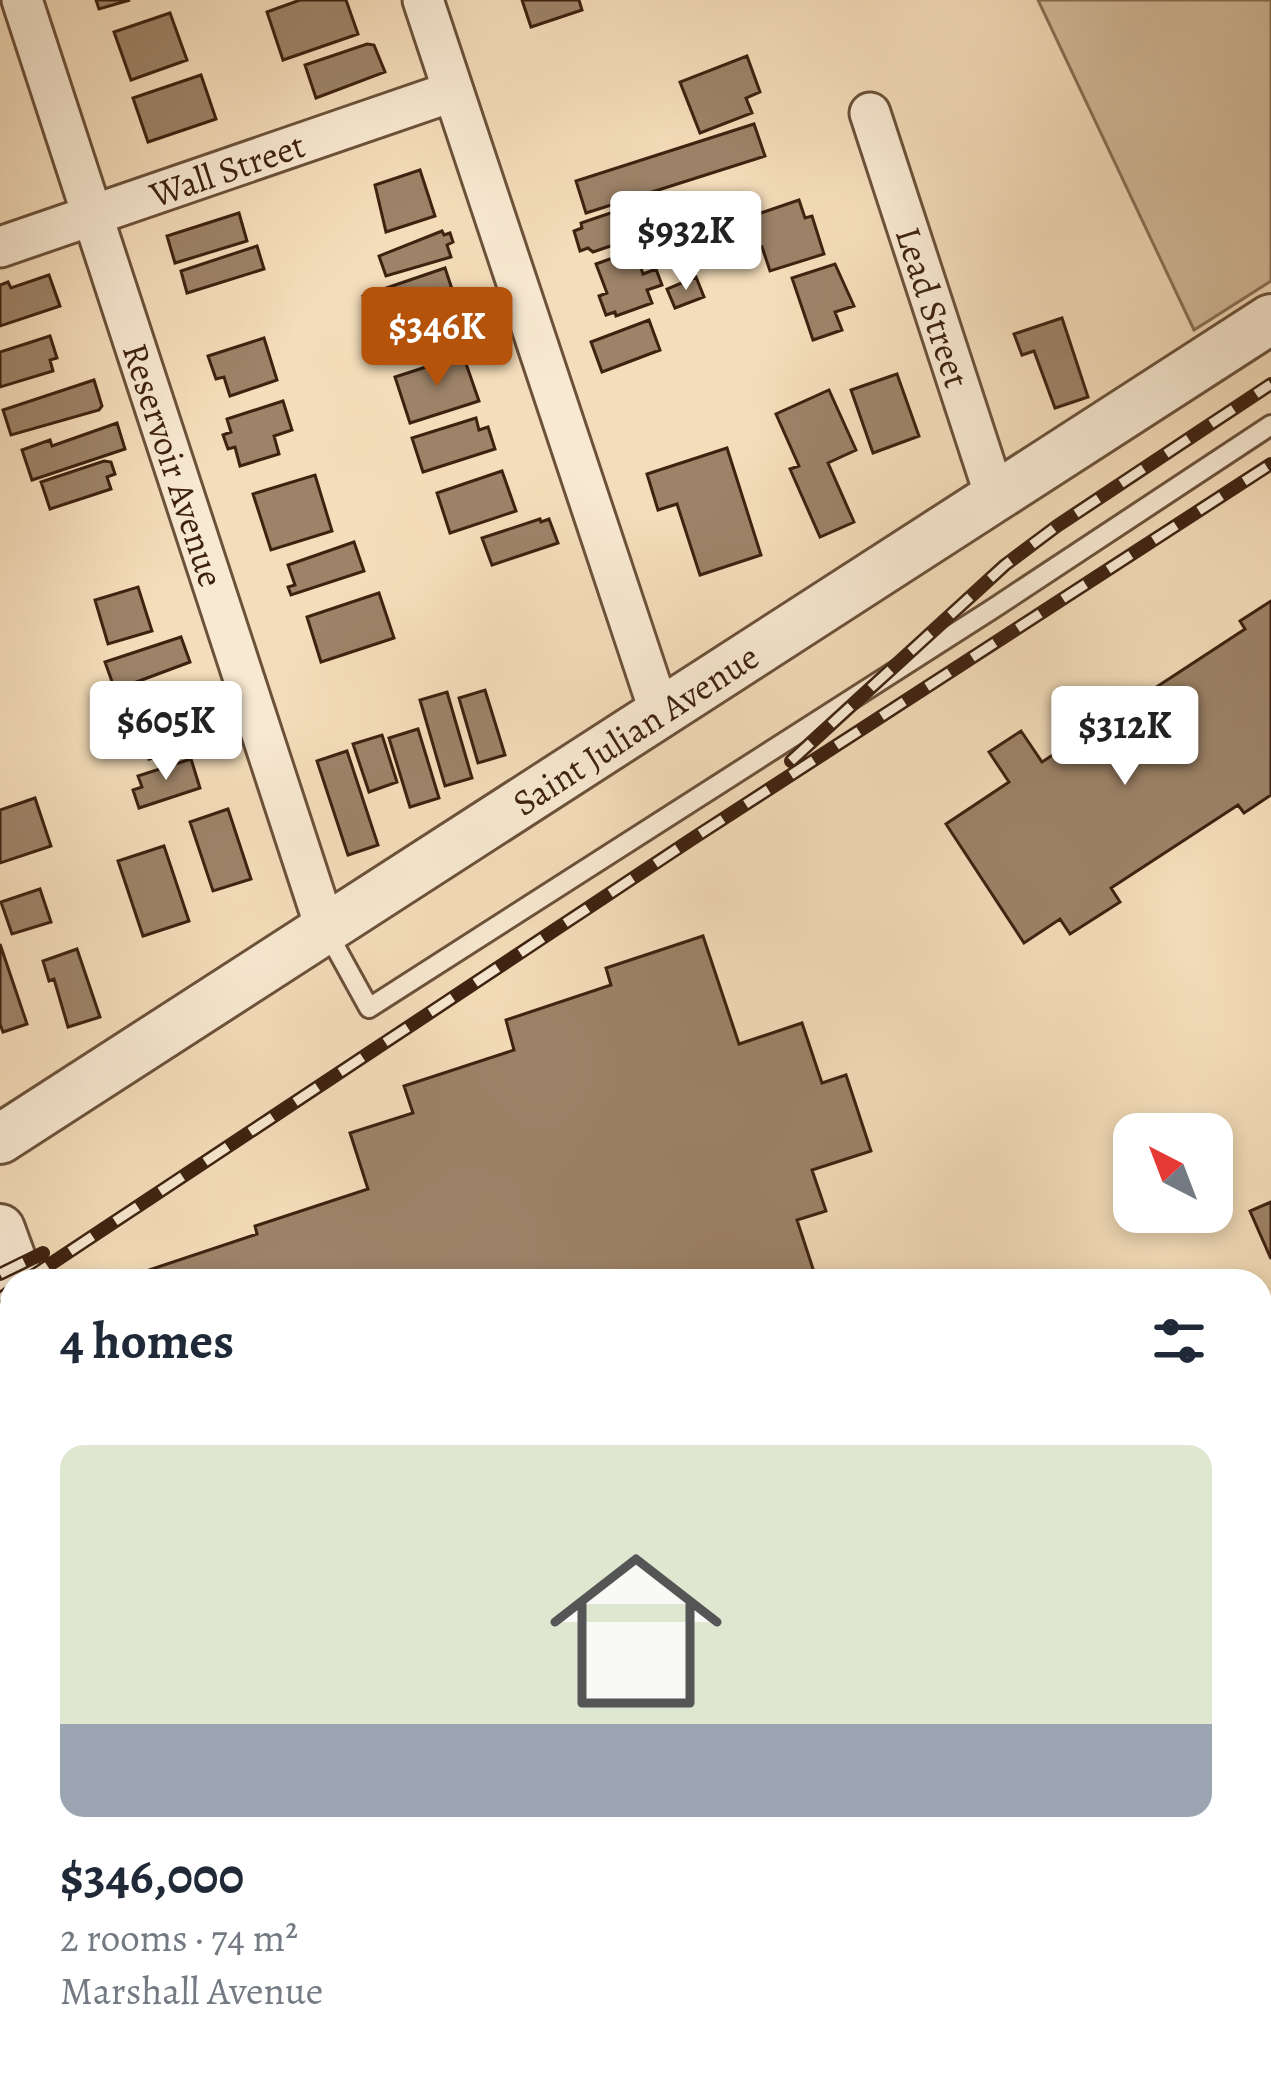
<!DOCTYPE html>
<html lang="en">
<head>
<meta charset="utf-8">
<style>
  body { margin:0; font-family:Alegreya,serif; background:#f2f2f3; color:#1f2937; height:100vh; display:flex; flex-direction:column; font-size:45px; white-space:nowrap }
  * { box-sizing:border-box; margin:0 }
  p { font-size:39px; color:#747a83 }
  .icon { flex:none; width:66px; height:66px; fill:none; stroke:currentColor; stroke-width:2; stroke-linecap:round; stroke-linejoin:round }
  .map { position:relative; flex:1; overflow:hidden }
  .sheet { position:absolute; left:0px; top:1269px; width:1272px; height:807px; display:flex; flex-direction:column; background:#fff; border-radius:36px 36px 0 0; box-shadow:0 6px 18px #0003 }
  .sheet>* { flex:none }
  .needle { width:78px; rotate:318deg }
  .controls { position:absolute; left:1113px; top:1113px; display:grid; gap:24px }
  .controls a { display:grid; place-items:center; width:120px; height:120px; border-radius:24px; background:#fff; box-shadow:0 6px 18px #0003; font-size:60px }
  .price { position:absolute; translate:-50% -102px; padding:0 27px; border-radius:12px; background:#fff; color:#222; font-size:39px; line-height:78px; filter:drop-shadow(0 3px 6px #0008) }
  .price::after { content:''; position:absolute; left:50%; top:72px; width:36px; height:27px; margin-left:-18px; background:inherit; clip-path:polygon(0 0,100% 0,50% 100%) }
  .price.active { background:#b45309; color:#fff }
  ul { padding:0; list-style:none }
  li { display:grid; align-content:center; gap:24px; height:636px; padding:0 60px }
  li span { display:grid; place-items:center; height:372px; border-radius:24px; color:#555 }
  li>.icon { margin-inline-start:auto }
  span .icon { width:216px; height:216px; fill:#fffc; stroke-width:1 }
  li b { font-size:51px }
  h2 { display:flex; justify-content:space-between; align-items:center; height:144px; padding:0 60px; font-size:51px }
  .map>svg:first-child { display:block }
  .green { fill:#d5bd9d; stroke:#8a7056; stroke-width:3 }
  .building { fill:#9d8368; stroke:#3e2210; stroke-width:3 }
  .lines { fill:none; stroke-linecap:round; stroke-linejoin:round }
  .service-casing { stroke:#6c513a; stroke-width:24 }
  .minor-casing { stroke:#6c513a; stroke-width:45 }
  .tertiary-casing { stroke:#6c513a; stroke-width:54 }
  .service { stroke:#f8e9d2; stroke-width:18 }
  .minor { stroke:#f8e9d2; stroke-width:39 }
  .tertiary { stroke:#f8e9d2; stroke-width:48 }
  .rail-casing { stroke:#3e2210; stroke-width:14 }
  .rail { stroke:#f8e9d2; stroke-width:9; stroke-dasharray:27; stroke-linecap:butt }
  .labels { text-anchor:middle; stroke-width:9; stroke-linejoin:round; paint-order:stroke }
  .street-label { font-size:36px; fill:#3e2210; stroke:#f8e9d2 }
</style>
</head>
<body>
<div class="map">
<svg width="1271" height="2075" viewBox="0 0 1271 2075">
  <rect width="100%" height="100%" fill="#f4ddba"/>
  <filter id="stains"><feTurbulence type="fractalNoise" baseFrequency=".00167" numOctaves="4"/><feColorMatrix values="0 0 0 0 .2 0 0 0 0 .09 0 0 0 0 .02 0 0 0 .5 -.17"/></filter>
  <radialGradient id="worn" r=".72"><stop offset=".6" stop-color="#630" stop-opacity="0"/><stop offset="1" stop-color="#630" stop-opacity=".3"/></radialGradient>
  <path class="green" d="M1038 0H1271V281L1194 330Z"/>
  <path class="building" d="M96 0H130L99 9Z
    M300 0H346L358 34 283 60 267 12Z
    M522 0H579L582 10 531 27Z
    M170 13 187 60 131 80 114 32Z
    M367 44 374 45 385 72 316 98 305 65Z
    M747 56 760 92 746 98 752 113 700 133 680 82Z
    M201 75 216 119 148 142 133 98Z
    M754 124 765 156 586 213 576 181Z
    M420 170 435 216 386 232 375 185Z
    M799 200 805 218 812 216 824 254 770 271 762 247 753 250 743 223 753 220 752 216Z
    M640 203 643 214 659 209 666 227 593 252 588 248 580 251 574 231 582 228 581 223Z
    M239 213 247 241 175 263 167 236Z
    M442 231 444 235 450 233 453 242 447 245 451 257 386 276 379 256Z
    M257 246 264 269 187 293 181 271Z
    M635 250 643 274 656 269 662 285 647 290 652 303 616 316 615 312 606 315 599 296 607 293 596 264Z
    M835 264 854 306 835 312 842 330 813 340 792 278Z
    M445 268 453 292 371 320 363 296Z
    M49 275 60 306 0 326V285L8 282 11 288Z
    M696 277 704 297 675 308 667 289Z
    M1062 318 1088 397 1055 408 1034 351 1022 355 1014 334Z
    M649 320 660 350 602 372 591 342Z
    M50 336 57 358 50 360 53 371 0 387V352Z
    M264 338 277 380 230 396 224 377 216 379 208 356Z
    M463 355 479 401 410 423 395 377Z
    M897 374 919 436 873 453 851 390Z
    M94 380 102 406 99 410 11 435 3 410Z
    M829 390 856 450 828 463 854 522 820 537 790 469 799 466 776 414Z
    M283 401 292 430 274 436 279 454 240 466 235 447 228 449 223 435 231 432 227 419Z
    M476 418 479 430 488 427 495 449 423 472 412 438Z
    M117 423 125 449 32 480 22 450 50 440 52 446Z
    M727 448 761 555 700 575 677 504 658 510 647 474Z
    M104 461 111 462 115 474 107 477 111 489 50 509 41 482Z
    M502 471 516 511 450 533 437 493Z
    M315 475 332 531 271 550 253 494Z
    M540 519 541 522 549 519 558 543 492 565 482 538Z
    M354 542 364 571 291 595 288 587 295 585 288 565Z
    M138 587 152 631 108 644 95 600Z
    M379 593 394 638 321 662 307 617Z
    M1271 601V795L1244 813 1238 805 1111 888 1120 902 1070 934 1060 919 1024 943 946 824 1009 782 989 752 1021 731 1042 762 1245 629 1240 621Z
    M181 637 190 662 115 690 105 662Z
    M485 690 505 755 478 763 459 698Z
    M447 692 472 778 445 786 420 700Z
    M204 713 212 738 149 759 140 732Z
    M418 729 439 798 410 807 389 738Z
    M382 735 397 782 369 792 353 744Z
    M347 751 378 845 348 855 317 761Z
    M191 759 200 788 139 808 133 790 142 787 138 776Z
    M35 798 51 846 0 863V810Z
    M228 809 251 879 213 891 190 822Z
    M164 846 189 921 143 936 118 861Z
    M40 889 51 922 12 934 1 902Z
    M703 936 739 1044 802 1023 822 1083 846 1075 871 1151 812 1170 826 1211 797 1220 817 1281H116L257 1234 255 1226 368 1189 350 1133 413 1113 404 1086 514 1050 506 1020 611 985 606 968Z
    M0 944 27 1024 3 1032 0 1024Z
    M77 949 100 1017 68 1027 54 979 49 981 43 961Z
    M1271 1202V1259L1250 1211Z
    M1260 1455 1271 1480V1562L1263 1565Z
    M1266 1704 1271 1718V1797L1260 1801V1706Z
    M403 2064H814L780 2075H369Z"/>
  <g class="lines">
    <g class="service-casing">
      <path id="service" d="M326 930 369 1008 994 608 1271 425
        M0 1351 12 1344
        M0 1815 12 1812
        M196 2075 238 2064"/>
    </g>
    <g class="minor-casing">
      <g id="minor">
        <path id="s1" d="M22 0 326 930"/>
        <path d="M423 0 661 716"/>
        <path id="s2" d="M870 113 996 499"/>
        <path id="s3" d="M0 247 451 92"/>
        <path d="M1260 1381 1271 1373"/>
        <path d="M1260 1918 1271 1910"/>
        <path d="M1129 2064 1132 2075"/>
        <path d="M965 2075 994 2064"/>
      </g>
    </g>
    <g class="tertiary-casing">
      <g id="tertiary">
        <path id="s4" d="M0 1139 1271 319"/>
        <path d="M0 1229 19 1281"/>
        <path d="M275 2064 278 2075"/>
      </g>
    </g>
    <use href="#service" class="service"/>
    <use href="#minor" class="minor"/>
    <use href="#tertiary" class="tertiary"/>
    <g class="rail-casing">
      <path id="rail" d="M791 761 1005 565 1057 526 1271 384
        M0 1274 43 1253
        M25 1281 692 839 1271 464
        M0 1299 12 1290"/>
    </g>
    <use href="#rail" class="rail"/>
  </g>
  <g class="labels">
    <g class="street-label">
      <text dy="13" stroke="none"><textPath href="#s3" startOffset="240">Wall Street</textPath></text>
      <text dy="13" stroke="none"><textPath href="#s2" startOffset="204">Lead Street</textPath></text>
      <text dy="13" stroke="none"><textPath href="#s1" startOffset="489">Reservoir Avenue</textPath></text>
      <text dy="13" stroke="none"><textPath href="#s4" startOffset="756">Saint Julian Avenue</textPath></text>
    </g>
  </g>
  <rect width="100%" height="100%" filter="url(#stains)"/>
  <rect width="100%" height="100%" fill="url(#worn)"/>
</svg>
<div class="controls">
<a><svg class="needle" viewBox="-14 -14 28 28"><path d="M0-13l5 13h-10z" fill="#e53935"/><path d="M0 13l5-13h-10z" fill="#747a83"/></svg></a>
</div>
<b class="price" style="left:686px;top:293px">$932K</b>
<b class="price active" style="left:437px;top:389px">$346K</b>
<b class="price" style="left:166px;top:783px">$605K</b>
<b class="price" style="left:1125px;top:788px">$312K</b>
<section class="sheet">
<h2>4 homes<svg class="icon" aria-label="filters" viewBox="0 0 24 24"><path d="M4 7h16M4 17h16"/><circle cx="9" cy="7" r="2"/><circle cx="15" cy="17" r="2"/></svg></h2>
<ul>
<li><span style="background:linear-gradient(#dfe7d0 75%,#9aa5b1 0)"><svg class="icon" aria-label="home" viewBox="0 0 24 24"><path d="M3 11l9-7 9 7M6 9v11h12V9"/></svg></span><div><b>$346,000</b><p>2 rooms · 74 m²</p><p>Marshall Avenue</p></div></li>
</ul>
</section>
</div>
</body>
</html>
